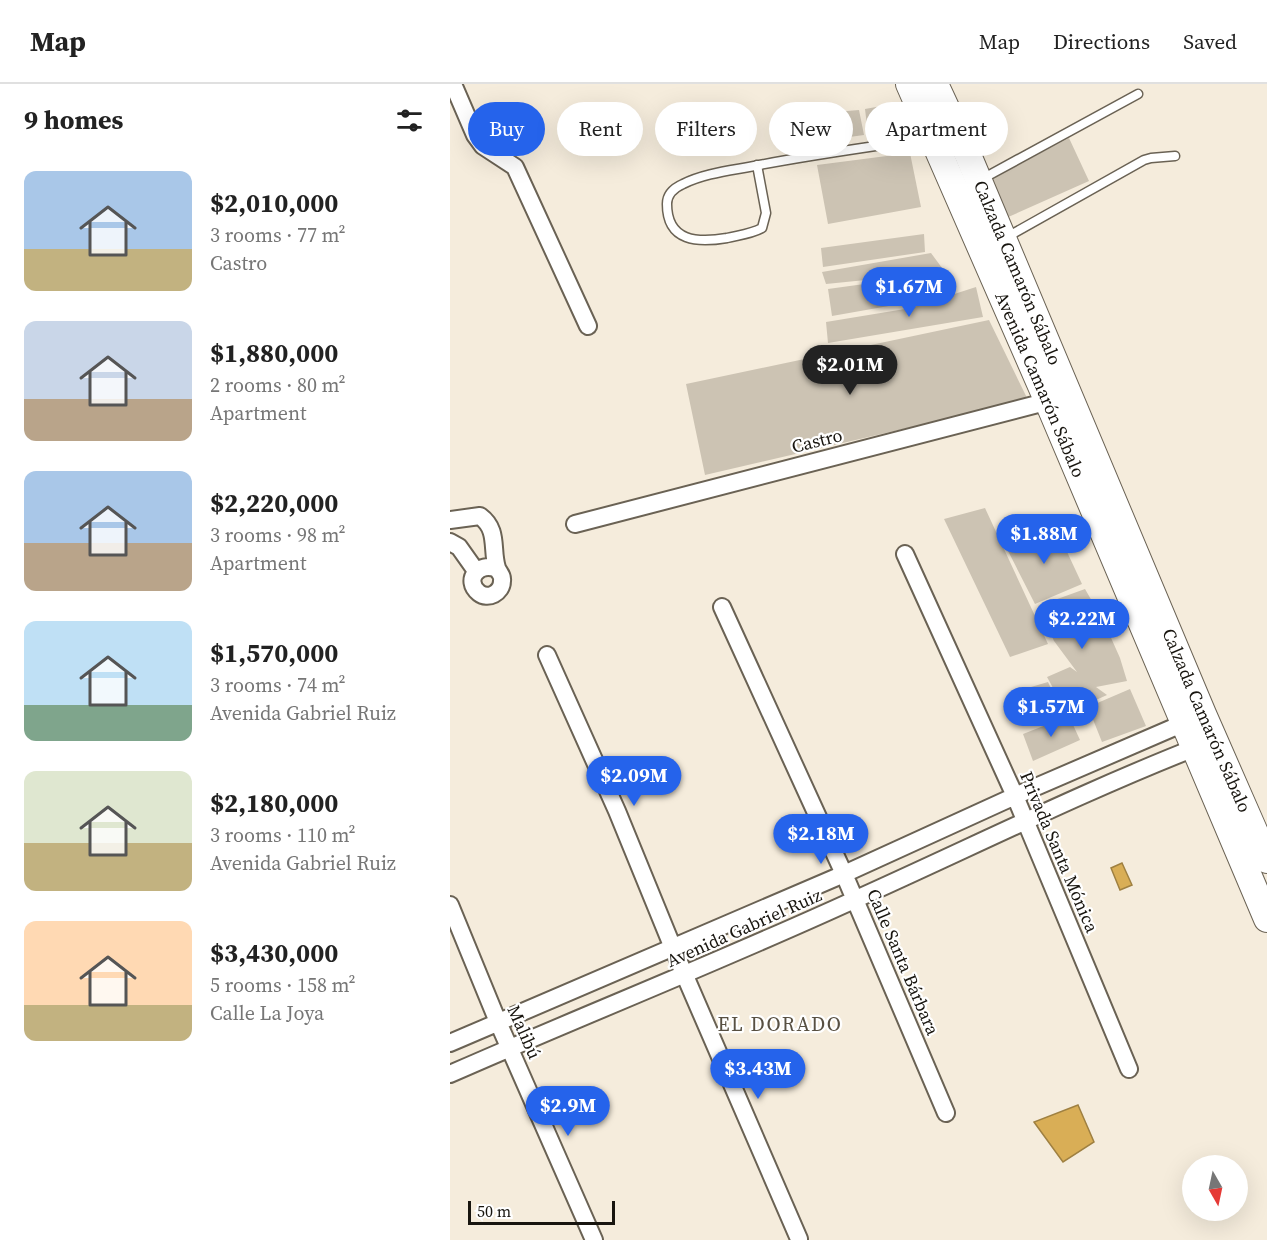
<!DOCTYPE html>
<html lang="en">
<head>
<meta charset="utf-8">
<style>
  body { margin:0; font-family:"Source Serif 4",serif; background:#f6f6f6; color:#222; height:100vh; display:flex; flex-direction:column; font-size:22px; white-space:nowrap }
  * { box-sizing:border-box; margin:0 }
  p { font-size:20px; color:#767676 }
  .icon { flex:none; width:33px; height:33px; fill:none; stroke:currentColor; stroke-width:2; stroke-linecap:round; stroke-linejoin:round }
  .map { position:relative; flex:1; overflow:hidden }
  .sheet { display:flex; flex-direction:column; background:#fff; width:450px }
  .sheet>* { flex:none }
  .top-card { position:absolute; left:18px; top:18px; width:570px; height:54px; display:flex; gap:12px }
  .needle { width:39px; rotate:171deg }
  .buttons { position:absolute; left:732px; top:1071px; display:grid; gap:12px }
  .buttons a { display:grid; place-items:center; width:66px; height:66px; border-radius:50%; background:#fff; box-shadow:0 6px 24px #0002; font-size:30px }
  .scale { position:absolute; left:18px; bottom:15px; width:147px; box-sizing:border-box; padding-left:6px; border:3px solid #18150f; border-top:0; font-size:16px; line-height:21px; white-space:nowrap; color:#18150f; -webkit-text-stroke:4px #fff; paint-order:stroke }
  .price { position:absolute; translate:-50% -51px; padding:0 14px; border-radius:21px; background:#2563eb; color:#fff; font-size:20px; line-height:39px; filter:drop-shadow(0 2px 3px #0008) }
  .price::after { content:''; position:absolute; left:50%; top:36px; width:18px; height:14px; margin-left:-9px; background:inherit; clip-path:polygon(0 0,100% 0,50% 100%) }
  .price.selected { background:#222; color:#fff }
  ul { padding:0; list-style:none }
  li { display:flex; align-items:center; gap:18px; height:150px; padding:0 24px }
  li span { display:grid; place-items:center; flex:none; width:168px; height:120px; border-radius:12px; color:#555 }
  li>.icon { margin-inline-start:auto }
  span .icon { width:72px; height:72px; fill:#fffc; stroke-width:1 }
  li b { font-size:26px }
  h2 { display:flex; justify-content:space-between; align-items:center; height:72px; padding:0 24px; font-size:26px }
  .pill { padding:0 21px; border-radius:27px; background:#fff; box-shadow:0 6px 24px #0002; font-size:21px; line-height:54px }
  .pill.selected { background:#2563eb; color:#fff }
  header { display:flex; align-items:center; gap:36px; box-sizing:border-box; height:84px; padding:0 30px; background:#fff; border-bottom:2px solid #e0e0e0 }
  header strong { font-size:28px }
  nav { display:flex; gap:33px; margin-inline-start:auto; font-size:21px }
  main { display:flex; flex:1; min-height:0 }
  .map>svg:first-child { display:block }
  .water { fill:#d9ae56; stroke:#9f8041; stroke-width:1.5 }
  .building { fill:#ccc3b3 }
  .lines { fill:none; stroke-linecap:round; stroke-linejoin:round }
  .lane-casing { stroke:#6a6254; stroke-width:11 }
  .street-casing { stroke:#6a6254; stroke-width:20 }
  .primary-casing { stroke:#6a6254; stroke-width:28 }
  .lane { stroke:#fff; stroke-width:8 }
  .street { stroke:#fff; stroke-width:16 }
  .primary { stroke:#fff; stroke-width:26 }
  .labels { text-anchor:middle; stroke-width:4.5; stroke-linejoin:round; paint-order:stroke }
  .street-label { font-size:18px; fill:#18150f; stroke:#fff }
  .neighbourhood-label { font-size:20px; letter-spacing:1.5px; fill:#585042; stroke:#fff }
</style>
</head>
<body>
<header>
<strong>Map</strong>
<nav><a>Map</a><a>Directions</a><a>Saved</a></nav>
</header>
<main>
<section class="sheet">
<h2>9 homes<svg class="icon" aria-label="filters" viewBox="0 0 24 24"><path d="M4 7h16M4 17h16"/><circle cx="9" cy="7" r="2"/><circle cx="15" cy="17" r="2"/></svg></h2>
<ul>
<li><span style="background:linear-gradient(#a9c7e8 65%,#c2b280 0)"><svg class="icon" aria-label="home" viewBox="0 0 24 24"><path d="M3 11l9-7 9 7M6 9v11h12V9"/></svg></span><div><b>$2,010,000</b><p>3 rooms · 77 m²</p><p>Castro</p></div></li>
<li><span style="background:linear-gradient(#c9d6e8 65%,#b9a48a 0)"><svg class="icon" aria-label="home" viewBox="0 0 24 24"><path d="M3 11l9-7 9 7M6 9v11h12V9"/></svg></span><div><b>$1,880,000</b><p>2 rooms · 80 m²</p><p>Apartment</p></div></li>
<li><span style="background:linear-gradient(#a9c7e8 60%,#b9a48a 0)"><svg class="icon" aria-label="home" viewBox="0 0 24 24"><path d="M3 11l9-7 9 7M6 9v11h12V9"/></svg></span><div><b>$2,220,000</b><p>3 rooms · 98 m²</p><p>Apartment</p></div></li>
<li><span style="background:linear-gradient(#bfe0f5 70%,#7fa58c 0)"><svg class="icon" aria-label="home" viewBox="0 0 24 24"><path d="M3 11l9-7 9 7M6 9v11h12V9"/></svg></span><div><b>$1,570,000</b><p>3 rooms · 74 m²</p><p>Avenida Gabriel Ruiz</p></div></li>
<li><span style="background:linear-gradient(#dfe7d0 60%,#c2b280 0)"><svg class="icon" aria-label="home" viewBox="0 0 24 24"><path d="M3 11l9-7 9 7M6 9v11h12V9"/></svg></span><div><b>$2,180,000</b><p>3 rooms · 110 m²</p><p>Avenida Gabriel Ruiz</p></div></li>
<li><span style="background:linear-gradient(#ffd9b3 70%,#c2b280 0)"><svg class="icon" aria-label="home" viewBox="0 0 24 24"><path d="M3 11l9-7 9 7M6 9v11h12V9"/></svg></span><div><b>$3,430,000</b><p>5 rooms · 158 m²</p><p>Calle La Joya</p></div></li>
</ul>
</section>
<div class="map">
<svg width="817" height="1156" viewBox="0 0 817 1156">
  <rect width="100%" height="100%" fill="#f5ecdc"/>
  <path class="water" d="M672 779 682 801 670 806 661 784Z
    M628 1021 644 1058 613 1078 584 1038Z"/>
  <path class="building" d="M443 20 447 46 418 50 415 25Z
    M409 26 414 51 392 54 385 28Z
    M619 54 639 97 556 134 536 98Z
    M460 69 471 123 378 140 367 81Z
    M474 150 475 168 373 183 371 164Z
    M481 169 495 188 376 200 372 188Z
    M465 193 467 217 382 232 378 205Z
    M526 203 533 233 378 259 376 238 461 224Z
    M539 236 578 316 255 391 236 300Z
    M535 424 598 560 560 573 494 435Z
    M605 442 632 500 585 520 556 463Z
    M635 505 654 538 670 574 677 597 646 603 657 611 617 629 597 593 620 583 627 588 604 557 588 522Z
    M598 598 611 626 596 634 581 603Z
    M680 605 696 642 652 658 638 623Z
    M619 632 630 656 583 677 573 650Z"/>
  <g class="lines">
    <g class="lane-casing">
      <path id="lane" d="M307 81 316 129 312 144C301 150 289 151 277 154 248 159 217 158 217 120 217 110 224 104 233 100 253 90 277 87 299 83 359 71 420 63 480 54
        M532 95 688 10
        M557 153 694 76 701 74 725 72"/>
    </g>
    <g class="street-casing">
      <path id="street" d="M3 0 25 51 33 62 65 83 138 242
        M0 436 30 432C49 446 41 465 47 484 49 489 53 491 52 497 52 509 38 516 29 509 13 496 29 477 47 485
        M125 440 607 315
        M0 458 9 463 26 487
        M455 470 565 712 679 985
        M272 523 394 790 496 1029
        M97 571 167 727 223 864 349 1155
        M0 821 48 938 144 1156
        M0 959 394 790 565 712 741 636
        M0 990C134 931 271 877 404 816 520 764 634 707 752 661"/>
    </g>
    <g class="primary-casing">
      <g id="primary">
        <path id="s1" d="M459 0 598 318 817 835"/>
        <path id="s2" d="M485 0 518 71 753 630 817 776"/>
      </g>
    </g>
    <use href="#lane" class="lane"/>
    <use href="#street" class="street"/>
    <use href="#primary" class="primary"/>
  </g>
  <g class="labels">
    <g class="street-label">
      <text dy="6" stroke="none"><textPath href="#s2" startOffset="206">Calzada Camarón Sábalo</textPath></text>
      <text dy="6" stroke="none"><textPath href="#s1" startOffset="328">Avenida Camarón Sábalo</textPath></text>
      <text transform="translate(367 357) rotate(-14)" y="6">Castro</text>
      <text dy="6" stroke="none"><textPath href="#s2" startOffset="692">Calzada Camarón Sábalo</textPath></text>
      <text transform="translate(609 768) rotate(67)" y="6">Privada Santa Mónica</text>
      <text transform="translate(294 844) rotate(-24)" y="6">Avenida Gabriel Ruiz</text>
      <text transform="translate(453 878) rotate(67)" y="6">Calle Santa Bárbara</text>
      <text transform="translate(74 948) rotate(66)" y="6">Malibú</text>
    </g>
    <g class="neighbourhood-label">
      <text x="330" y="947">EL DORADO</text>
    </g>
  </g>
</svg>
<div class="buttons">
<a><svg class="needle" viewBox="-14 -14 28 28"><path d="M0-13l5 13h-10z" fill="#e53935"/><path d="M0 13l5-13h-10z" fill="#767676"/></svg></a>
</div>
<div class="scale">50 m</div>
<b class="price" style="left:459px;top:234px">$1.67M</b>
<b class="price selected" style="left:400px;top:312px">$2.01M</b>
<b class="price" style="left:594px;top:481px">$1.88M</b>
<b class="price" style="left:632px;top:566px">$2.22M</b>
<b class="price" style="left:601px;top:654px">$1.57M</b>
<b class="price" style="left:184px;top:723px">$2.09M</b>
<b class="price" style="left:371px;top:781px">$2.18M</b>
<b class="price" style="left:308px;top:1016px">$3.43M</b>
<b class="price" style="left:118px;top:1053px">$2.9M</b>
<div class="top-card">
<a class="pill selected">Buy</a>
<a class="pill">Rent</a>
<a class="pill">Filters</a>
<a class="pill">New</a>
<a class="pill">Apartment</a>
</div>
</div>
</main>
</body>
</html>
